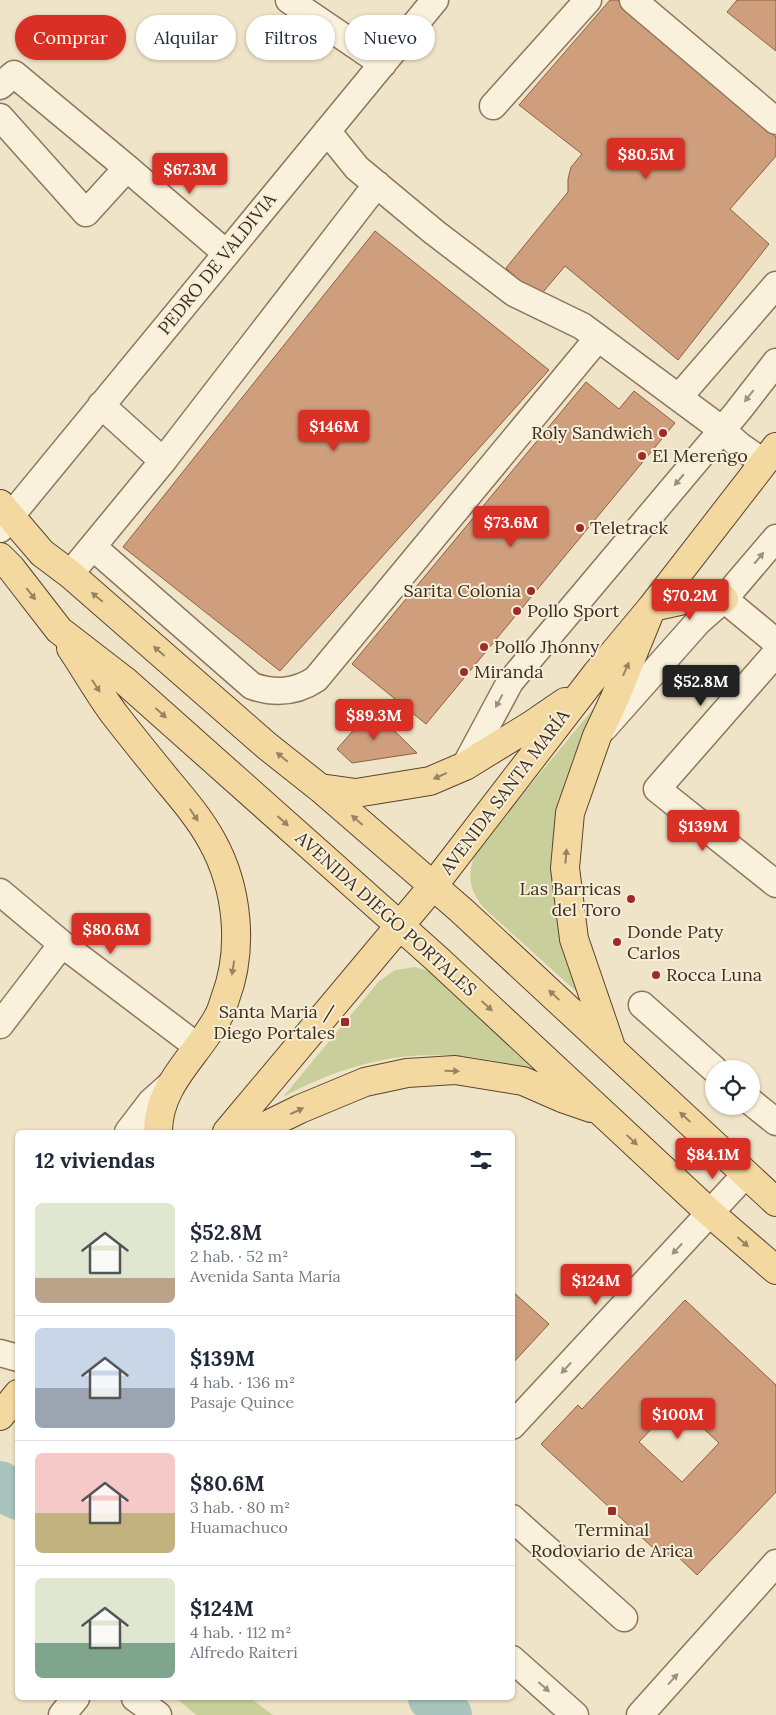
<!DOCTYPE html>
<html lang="es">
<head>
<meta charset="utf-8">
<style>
  body { margin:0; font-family:Lora,serif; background:#f2f2f3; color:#1f2937; height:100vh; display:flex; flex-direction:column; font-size:19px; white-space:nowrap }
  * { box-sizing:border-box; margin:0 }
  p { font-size:16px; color:#747a83 }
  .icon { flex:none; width:28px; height:28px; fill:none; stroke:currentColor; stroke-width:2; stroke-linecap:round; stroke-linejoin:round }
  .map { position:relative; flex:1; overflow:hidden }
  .drawer { position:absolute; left:15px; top:1130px; width:500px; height:570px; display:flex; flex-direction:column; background:#fff; border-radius:8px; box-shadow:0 1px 4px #0004 }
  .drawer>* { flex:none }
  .top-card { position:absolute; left:15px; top:15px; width:500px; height:45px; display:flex; gap:10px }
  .buttons { position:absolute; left:705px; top:1060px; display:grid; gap:10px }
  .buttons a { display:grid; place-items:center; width:55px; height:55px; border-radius:50%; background:#fff; box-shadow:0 1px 4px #0004; font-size:25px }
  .price { position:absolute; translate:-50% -42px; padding:0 11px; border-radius:5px; background:#d93025; color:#fff; font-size:16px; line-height:32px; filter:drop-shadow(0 1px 2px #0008) }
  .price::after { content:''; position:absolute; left:50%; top:30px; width:15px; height:11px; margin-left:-8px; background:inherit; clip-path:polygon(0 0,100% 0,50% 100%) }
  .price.selected { background:#222; color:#fff }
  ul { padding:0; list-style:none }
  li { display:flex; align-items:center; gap:15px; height:125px; padding:0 20px }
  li+li { border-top:1px solid #e0e1e3 }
  li span { display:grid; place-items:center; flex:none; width:140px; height:100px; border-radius:8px; color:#555 }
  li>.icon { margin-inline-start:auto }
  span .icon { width:60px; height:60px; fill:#fffc; stroke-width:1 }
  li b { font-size:21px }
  h2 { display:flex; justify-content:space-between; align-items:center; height:60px; padding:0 20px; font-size:21px }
  .pill { padding:0 18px; border-radius:22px; background:#fff; box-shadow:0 1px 4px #0004; font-size:18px; line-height:45px }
  .pill.selected { background:#d93025; color:#fff }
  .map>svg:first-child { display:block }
  .green { fill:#c9cf9b }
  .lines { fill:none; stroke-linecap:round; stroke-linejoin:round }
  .river { stroke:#a9c4bc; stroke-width:46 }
  .building { fill:#cf9f7d; stroke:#8d5f41; fill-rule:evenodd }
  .minor-casing { stroke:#8d765c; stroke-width:29 }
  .major-casing { stroke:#5b4430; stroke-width:30 }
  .minor { stroke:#faf1dc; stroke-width:26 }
  .major { stroke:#f3d9a0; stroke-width:28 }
  .oneway { fill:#9c907e }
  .oneway2 { fill:#988460 }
  .poi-dot { fill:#9e2a2b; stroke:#f7eed8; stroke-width:2 }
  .labels { text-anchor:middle; stroke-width:4; stroke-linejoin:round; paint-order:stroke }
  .street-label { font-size:18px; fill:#3d2e20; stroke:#f7eed8 }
  .poi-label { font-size:18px; fill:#3d2e20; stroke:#f7eed8; text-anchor:start }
</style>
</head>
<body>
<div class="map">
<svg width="776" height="1715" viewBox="0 0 776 1715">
  <rect width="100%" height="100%" fill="#f0e4c8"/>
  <path class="green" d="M602 698 586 729 572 761 563 795 590 1004 484 908C468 889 467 874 476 851Z
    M415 967 433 972 441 978 538 1072C444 1043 369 1051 283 1097L379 981 395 970Z
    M176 1698H250L273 1715H196Z"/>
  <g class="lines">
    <path class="river" d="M0 1484 8 1492 18 1497
      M431 1698 449 1715"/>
  </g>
  <path class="building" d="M610 0H618L776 137V156L730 209 769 244 678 360 565 266 538 298 506 268 568 192V179L571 167 582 154 519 105Z
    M737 0H776V51L727 12Z
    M375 231 549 370 280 671 123 547Z
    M586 382 619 409 634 391 675 423 426 724 352 664Z
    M372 709 417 753 352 763 337 749Z
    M512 1291 549 1324 512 1364Z
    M685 1300 776 1385V1492L697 1575 672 1551 665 1559 541 1444 578 1405 582 1409ZM676 1403 719 1443 682 1482 639 1442Z"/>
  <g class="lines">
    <g class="minor-casing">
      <path id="minor" d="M289 0 383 64
        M633 0 776 121
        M0 86 14 74 127 168 226 253
        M493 106 588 0
        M0 117 86 213 127 168
        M327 131 357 168 434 232 514 293 582 326 721 429 740 446 763 462
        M679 397 776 285
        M101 405 163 461 377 184
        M0 529 435 0
        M93 547 252 686C275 694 295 693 316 679L598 338
        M70 574 163 461
        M724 599 776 642
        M776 653 657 789 776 884
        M604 728 698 622 724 599 776 538
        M465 766 510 682 738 411 776 362
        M0 892 62 944 198 1047
        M642 1005 714 1069
        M0 1025 62 944
        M751 1102 776 1122
        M128 1132 151 1102 170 1085
        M0 1353 18 1358
        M512 1426 746 1174
        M512 1518 624 1618
        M512 1659 575 1715
        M135 1698 158 1715
        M62 1715 76 1698
        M640 1715 776 1563"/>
    </g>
    <g class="major-casing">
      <path id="major" d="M0 504 42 553 70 574 267 746 320 788 461 910 776 1202
        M0 557 11 568 59 630 125 681 316 851 437 959 710 1213 776 1270
        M71 648C86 670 99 694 115 715 132 737 150 759 167 780 183 799 200 819 212 841 238 888 244 949 225 999 223 1005 221 1012 218 1017 197 1056 158 1084 158 1132
        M320 788 356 793 430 781 465 766 530 726 565 702
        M610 1044 574 939 565 868 570 813 597 736 614 700 652 607 693 598 724 599
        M227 1132 433 886 597 673 652 607 776 447
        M253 1132 300 1109 365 1082 407 1073 455 1070 523 1081 562 1098 591 1108
        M0 1416 18 1394"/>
    </g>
    <use href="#minor" class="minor"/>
    <use href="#major" class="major"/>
  </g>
  <defs><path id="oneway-solid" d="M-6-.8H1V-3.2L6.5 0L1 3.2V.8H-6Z" transform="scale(1.25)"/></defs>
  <g class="oneway">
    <use href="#oneway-solid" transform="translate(749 396) rotate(128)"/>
    <use href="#oneway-solid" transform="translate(679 480) rotate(130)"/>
    <use href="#oneway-solid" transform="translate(759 558) rotate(-50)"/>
    <use href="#oneway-solid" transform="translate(499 701) rotate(118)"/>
    <use href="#oneway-solid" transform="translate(677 1249) rotate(133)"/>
    <use href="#oneway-solid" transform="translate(566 1368) rotate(133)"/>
    <use href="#oneway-solid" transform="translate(673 1679) rotate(-48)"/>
    <use href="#oneway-solid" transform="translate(544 1687) rotate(42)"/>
  </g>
  <g class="oneway2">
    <use href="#oneway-solid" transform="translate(31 594) rotate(52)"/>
    <use href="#oneway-solid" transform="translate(97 597) rotate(-140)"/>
    <use href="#oneway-solid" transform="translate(159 651) rotate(-139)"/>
    <use href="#oneway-solid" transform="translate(626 669) rotate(-66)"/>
    <use href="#oneway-solid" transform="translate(96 686) rotate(57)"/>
    <use href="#oneway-solid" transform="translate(161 713) rotate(42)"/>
    <use href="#oneway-solid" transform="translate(282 757) rotate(-141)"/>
    <use href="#oneway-solid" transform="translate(440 776) rotate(156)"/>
    <use href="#oneway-solid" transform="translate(194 815) rotate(56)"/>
    <use href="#oneway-solid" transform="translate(357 820) rotate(-139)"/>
    <use href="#oneway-solid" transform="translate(283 821) rotate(42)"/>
    <use href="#oneway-solid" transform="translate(566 856) rotate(-85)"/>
    <use href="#oneway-solid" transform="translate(233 968) rotate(99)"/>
    <use href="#oneway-solid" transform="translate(554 995) rotate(-137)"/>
    <use href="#oneway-solid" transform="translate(487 1006) rotate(43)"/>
    <use href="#oneway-solid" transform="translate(452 1071) rotate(1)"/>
    <use href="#oneway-solid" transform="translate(297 1111) rotate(-25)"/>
    <use href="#oneway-solid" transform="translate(685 1117) rotate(-137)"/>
    <use href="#oneway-solid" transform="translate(632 1140) rotate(43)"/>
    <use href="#oneway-solid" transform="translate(743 1242) rotate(41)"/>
  </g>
  <g class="poi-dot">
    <circle cx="663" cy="433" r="5"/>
    <circle cx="642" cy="456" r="5"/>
    <circle cx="580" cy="528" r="5"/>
    <circle cx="531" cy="591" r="5"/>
    <circle cx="517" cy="611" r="5"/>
    <circle cx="484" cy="647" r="5"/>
    <circle cx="464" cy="672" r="5"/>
    <circle cx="631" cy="899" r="5"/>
    <circle cx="617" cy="942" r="5"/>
    <circle cx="656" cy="975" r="5"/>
    <rect x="340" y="1017" width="10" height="10" rx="2.5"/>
    <rect x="607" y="1506" width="10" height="10" rx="2.5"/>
  </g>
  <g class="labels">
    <g class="street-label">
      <text transform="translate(217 264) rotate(-51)" y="6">PEDRO DE VALDIVIA</text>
      <text transform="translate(505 792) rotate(-53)" y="6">AVENIDA SANTA MARÍA</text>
      <text transform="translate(386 914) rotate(42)" y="6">AVENIDA DIEGO PORTALES</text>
    </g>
    <g class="poi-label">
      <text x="653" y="439" text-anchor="end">Roly Sandwich</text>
      <text x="652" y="462">El Merengo</text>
      <text x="590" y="534">Teletrack</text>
      <text x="521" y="597" text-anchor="end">Sarita Colonia</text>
      <text x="527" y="617">Pollo Sport</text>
      <text x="494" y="653">Pollo Jhonny</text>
      <text x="474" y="678">Miranda</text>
      <text x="621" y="895" text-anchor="end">Las Barricas<tspan x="621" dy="21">del Toro</tspan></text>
      <text x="627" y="938">Donde Paty<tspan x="627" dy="21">Carlos</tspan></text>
      <text x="666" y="981">Rocca Luna</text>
      <text x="335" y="1018" text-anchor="end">Santa Maria /<tspan x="335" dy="21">Diego Portales</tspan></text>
      <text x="612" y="1536" text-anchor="middle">Terminal<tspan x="612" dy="21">Rodoviario de Arica</tspan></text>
    </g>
  </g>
</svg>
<div class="buttons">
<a><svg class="icon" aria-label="locate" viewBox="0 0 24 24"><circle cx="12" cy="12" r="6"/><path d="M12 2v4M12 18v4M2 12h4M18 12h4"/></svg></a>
</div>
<b class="price" style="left:646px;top:180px">$80.5M</b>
<b class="price" style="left:190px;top:195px">$67.3M</b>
<b class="price" style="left:334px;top:452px">$146M</b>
<b class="price" style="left:511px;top:548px">$73.6M</b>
<b class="price" style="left:690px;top:621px">$70.2M</b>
<b class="price selected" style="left:701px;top:707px">$52.8M</b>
<b class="price" style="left:374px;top:741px">$89.3M</b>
<b class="price" style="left:703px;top:852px">$139M</b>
<b class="price" style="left:111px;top:955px">$80.6M</b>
<b class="price" style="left:713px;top:1180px">$84.1M</b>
<b class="price" style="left:596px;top:1306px">$124M</b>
<b class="price" style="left:678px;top:1440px">$100M</b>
<div class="top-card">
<a class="pill selected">Comprar</a>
<a class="pill">Alquilar</a>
<a class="pill">Filtros</a>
<a class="pill">Nuevo</a>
</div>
<section class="drawer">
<h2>12 viviendas<svg class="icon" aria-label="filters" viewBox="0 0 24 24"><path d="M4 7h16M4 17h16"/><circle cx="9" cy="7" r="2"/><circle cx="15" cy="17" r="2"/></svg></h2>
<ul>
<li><span style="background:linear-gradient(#dfe7d0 75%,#b9a48a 0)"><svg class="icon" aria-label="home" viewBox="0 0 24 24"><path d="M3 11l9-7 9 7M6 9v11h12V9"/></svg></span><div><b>$52.8M</b><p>2 hab. · 52 m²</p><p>Avenida Santa María</p></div></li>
<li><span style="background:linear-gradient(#c9d6e8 60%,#9aa5b1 0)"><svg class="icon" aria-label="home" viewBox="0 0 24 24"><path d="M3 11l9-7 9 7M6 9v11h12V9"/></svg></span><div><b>$139M</b><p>4 hab. · 136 m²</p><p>Pasaje Quince</p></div></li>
<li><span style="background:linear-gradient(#f6c9c9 60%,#c2b280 0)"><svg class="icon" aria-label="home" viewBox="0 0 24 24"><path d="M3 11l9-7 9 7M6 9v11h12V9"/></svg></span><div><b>$80.6M</b><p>3 hab. · 80 m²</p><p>Huamachuco</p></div></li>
<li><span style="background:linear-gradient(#dfe7d0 65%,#7fa58c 0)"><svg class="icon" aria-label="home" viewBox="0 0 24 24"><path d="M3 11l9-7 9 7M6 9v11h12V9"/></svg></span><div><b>$124M</b><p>4 hab. · 112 m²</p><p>Alfredo Raiteri</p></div></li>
</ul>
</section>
</div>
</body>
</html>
